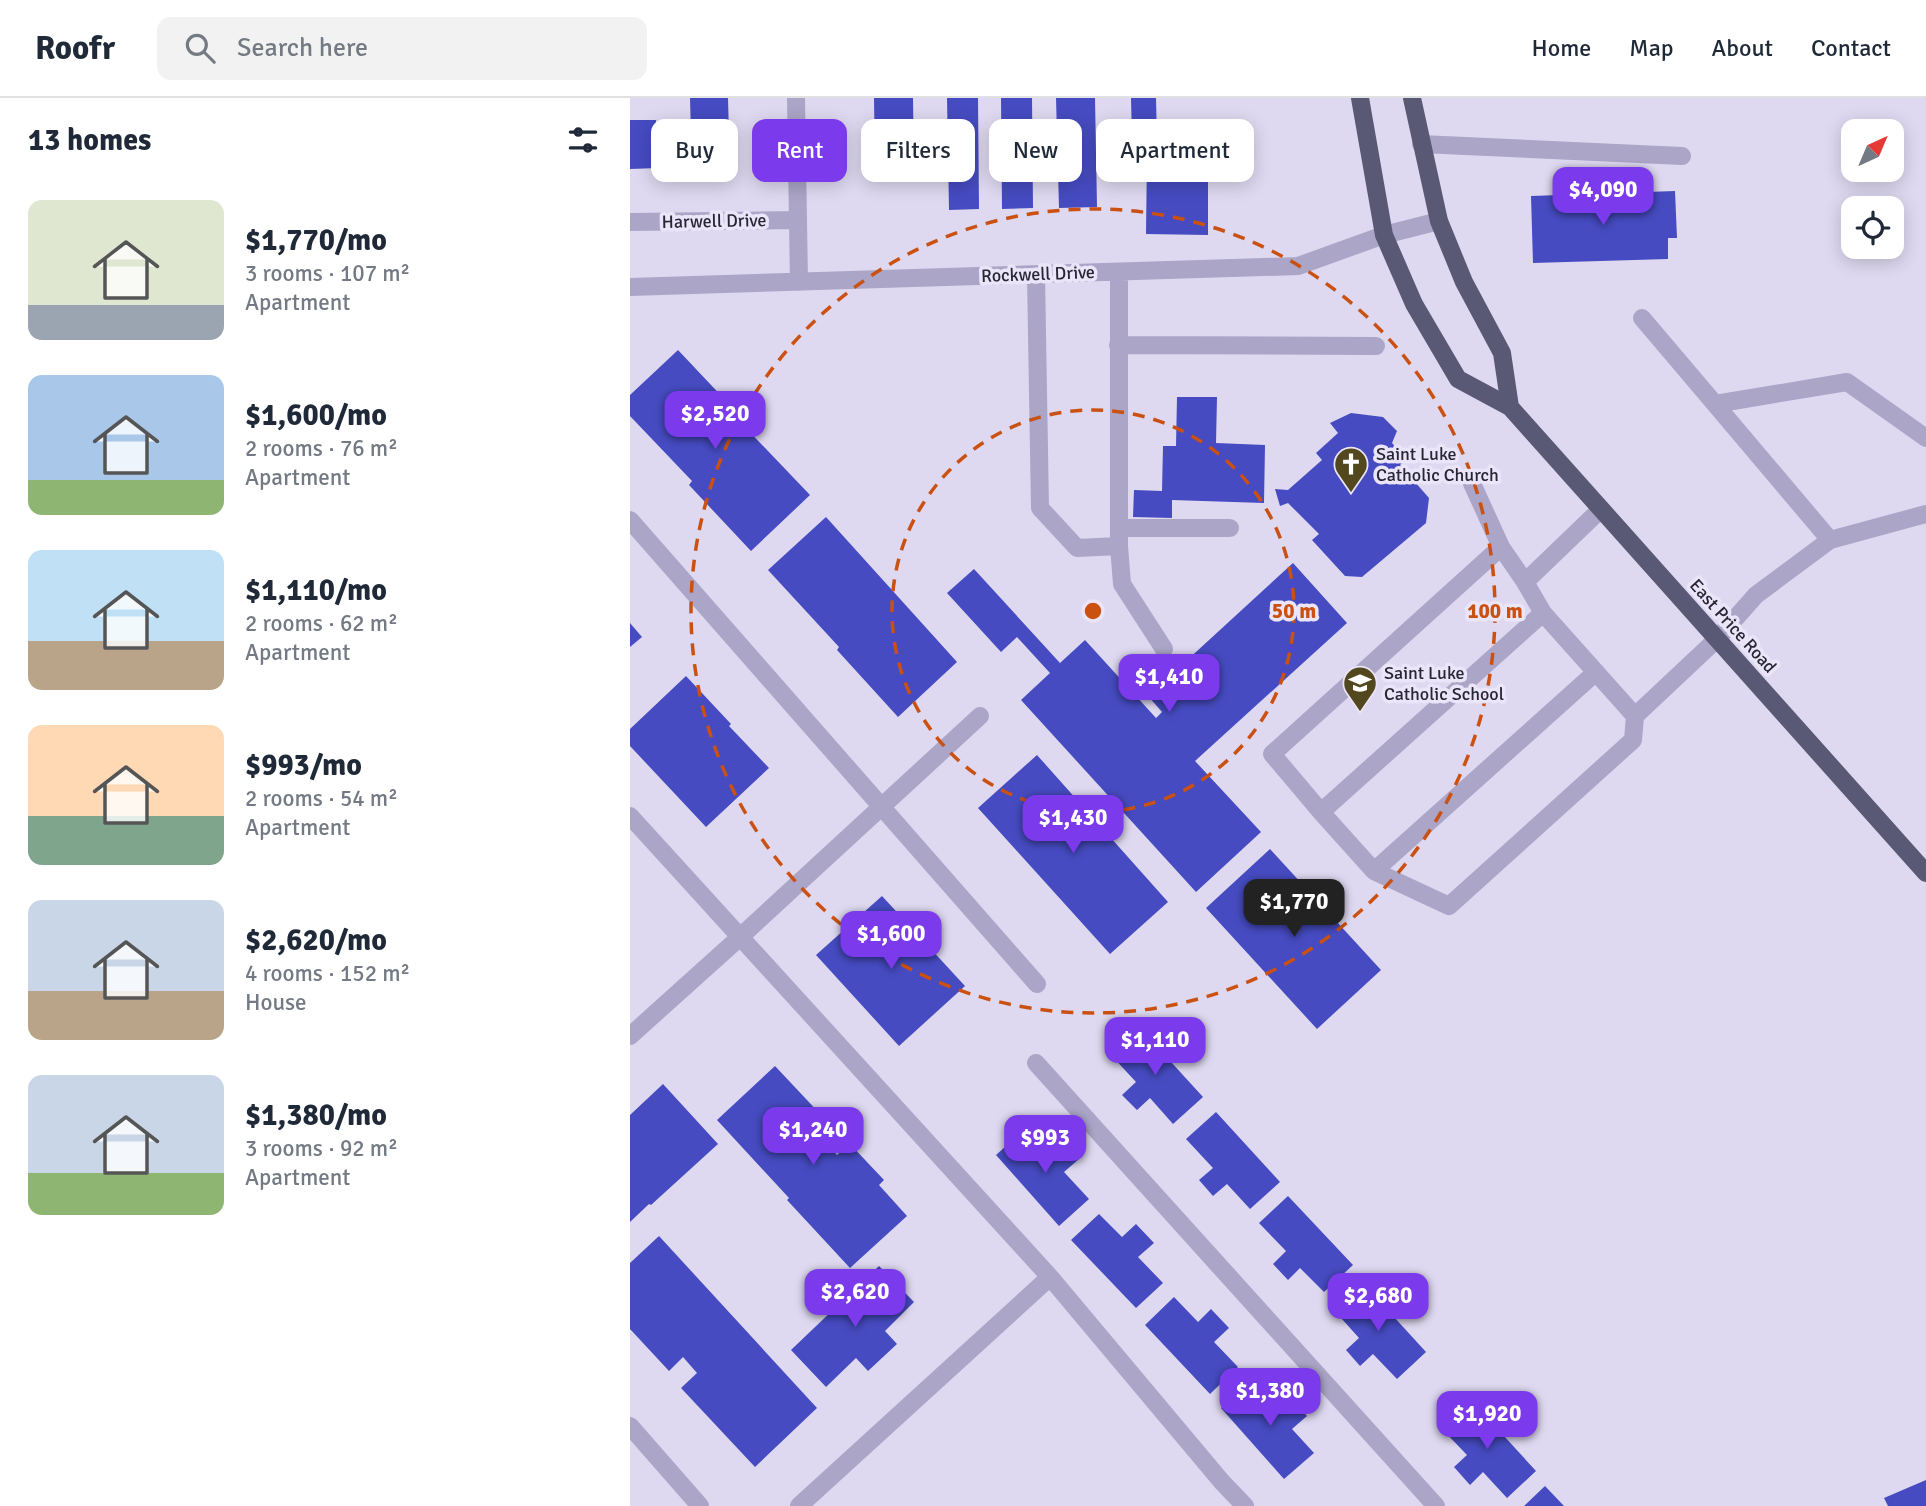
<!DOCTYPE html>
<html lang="en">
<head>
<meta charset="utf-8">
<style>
  body { margin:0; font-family:Signika,sans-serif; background:#f2f2f3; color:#1f2937; height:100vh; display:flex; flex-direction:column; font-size:26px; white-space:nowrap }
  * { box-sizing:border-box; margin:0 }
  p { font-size:23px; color:#747a83 }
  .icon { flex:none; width:38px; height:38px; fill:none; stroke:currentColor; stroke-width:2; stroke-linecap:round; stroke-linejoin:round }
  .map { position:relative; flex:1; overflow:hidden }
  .panel { display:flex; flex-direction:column; background:#fff; width:630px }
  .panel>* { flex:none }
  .banner { position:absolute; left:21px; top:21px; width:665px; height:63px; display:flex; gap:14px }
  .needle { width:46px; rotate:44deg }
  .controls { position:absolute; left:1211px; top:21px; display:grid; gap:14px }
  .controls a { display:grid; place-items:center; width:63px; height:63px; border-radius:14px; background:#fff; box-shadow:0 4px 18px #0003; font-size:35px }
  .price { position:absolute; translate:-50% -60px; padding:0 16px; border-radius:14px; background:#7c3aed; color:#fff; font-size:23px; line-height:46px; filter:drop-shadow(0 2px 4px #0008) }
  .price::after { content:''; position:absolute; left:50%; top:42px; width:21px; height:16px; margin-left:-10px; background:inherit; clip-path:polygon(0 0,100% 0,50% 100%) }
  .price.current { background:#222; color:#fff }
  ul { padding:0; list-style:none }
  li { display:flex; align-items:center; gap:21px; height:175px; padding:0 28px }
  li span { display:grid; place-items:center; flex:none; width:196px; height:140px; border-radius:14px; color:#555 }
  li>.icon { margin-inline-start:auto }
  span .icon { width:84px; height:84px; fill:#fffc; stroke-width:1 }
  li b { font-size:30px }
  h2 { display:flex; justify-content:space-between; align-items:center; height:84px; padding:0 28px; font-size:30px }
  .chip { padding:0 24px; border-radius:14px; background:#fff; box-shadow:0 4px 18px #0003; font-size:24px; line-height:63px }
  .chip.current { background:#7c3aed; color:#fff }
  header { display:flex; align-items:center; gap:42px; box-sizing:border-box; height:98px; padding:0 35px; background:#fff; border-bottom:2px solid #e0e1e3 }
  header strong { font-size:33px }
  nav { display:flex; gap:38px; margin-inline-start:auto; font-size:24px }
  .search { width:490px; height:63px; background:#f2f2f3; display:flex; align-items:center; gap:18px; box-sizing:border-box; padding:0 24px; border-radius:14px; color:#747a83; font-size:26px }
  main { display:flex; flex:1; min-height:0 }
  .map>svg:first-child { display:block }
  .building { fill:#464bc1 }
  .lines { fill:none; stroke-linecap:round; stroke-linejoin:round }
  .minor { stroke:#aba5c7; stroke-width:18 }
  .major { stroke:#595875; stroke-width:18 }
  .ring { fill:none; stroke:#cb5112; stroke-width:3.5; stroke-dasharray:12 9 }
  .labels { text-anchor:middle; stroke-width:7; stroke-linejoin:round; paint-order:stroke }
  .street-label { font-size:18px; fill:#272633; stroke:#eae5f8 }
  .poi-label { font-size:18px; fill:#272633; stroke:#eae5f8; text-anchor:start }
  .centre { fill:#cb5112; stroke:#eae5f8; stroke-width:3.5 }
  .ring-label { font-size:21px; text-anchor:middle; font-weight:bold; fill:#cb5112; stroke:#eae5f8; stroke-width:7; stroke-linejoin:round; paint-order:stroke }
</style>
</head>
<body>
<header>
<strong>Roofr</strong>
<div class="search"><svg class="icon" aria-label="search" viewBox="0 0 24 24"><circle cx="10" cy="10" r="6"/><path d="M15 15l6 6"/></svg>Search here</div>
<nav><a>Home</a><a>Map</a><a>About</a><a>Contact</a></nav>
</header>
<main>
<section class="panel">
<h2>13 homes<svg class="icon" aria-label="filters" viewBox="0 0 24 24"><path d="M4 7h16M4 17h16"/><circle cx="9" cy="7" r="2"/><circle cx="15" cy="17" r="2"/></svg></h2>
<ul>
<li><span style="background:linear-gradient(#dfe7d0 75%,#9aa5b1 0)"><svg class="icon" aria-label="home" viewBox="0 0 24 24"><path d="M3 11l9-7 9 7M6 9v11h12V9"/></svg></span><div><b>$1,770/mo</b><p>3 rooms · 107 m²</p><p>Apartment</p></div></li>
<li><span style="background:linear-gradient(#a9c7e8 75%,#8fb573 0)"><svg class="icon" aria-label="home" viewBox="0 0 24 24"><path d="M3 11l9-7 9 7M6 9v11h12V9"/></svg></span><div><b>$1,600/mo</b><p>2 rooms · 76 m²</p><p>Apartment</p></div></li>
<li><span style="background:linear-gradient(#bfe0f5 65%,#b9a48a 0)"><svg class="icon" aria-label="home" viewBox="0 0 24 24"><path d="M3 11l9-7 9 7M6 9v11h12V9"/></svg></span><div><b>$1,110/mo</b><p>2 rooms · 62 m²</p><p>Apartment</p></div></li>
<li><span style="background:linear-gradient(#ffd9b3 65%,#7fa58c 0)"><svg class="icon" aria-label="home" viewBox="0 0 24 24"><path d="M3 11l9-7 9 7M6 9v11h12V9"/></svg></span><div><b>$993/mo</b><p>2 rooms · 54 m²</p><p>Apartment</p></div></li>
<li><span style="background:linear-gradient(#c9d6e8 65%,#b9a48a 0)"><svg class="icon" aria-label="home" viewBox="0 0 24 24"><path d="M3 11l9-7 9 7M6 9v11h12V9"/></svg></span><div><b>$2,620/mo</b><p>4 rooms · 152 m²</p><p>House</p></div></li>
<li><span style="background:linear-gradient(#c9d6e8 70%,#8fb573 0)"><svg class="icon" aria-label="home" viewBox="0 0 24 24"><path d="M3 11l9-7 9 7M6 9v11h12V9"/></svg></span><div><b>$1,380/mo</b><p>3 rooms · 92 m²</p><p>Apartment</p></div></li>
</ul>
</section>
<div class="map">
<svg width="1296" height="1408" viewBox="0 0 1296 1408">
  <rect width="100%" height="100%" fill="#ded9f0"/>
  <path class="building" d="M60 0H98L100 73H62Z
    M244 0H283L284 70 245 71Z
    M317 0H348L349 111 319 112Z
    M371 0H402L403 110 372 111Z
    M426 0H465L467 109 429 110Z
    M501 0H526L527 42 502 43Z
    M0 22H26L28 70 0 71Z
    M517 56 562 57 561 72H578V137L516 136Z
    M1045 93 1047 140H1038V161L903 165 901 98Z
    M48 252 116 324 113 327 180 397 121 453 59 387 62 383 0 318V297Z
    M547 299H587L586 345 635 347 634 405 542 402V420L503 419 504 392 532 393 533 348H546Z
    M721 315 753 319 767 333 762 345 776 361 770 367 799 400 796 425 732 479 715 478 682 442 689 436 658 405 650 408 645 391 658 392 692 362 686 355 708 335 700 325Z
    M196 419 327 564 268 619 207 552 209 549 138 472Z
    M663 465 717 525 565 663 631 734 566 794 391 602 420 575 387 539 371 554 317 495 344 471 430 565 455 542 526 620 532 614 518 598Z
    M0 525 12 539 0 549Z
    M56 578 101 626 99 628 139 670 76 729 0 648V631Z
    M407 657 538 804 480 856 348 710Z
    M640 751 751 872 687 931 576 810Z
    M252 798 335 888 269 948 186 857Z
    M509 929 573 999 543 1026 520 1000 507 1012 492 997 506 984 480 956Z
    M145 968 208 1035 196 1045 207 1057 220 1046 254 1082 249 1087 277 1118 220 1170 157 1102 159 1100 87 1022Z
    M33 986 88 1046 21 1107 19 1106 0 1124V1017Z
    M586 1014 650 1084 620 1111 597 1086 583 1098 569 1082 583 1070 556 1041Z
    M395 1031 418 1055 432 1043 449 1061 434 1074 459 1101 429 1128 366 1057Z
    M658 1098 723 1167 694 1194 670 1170 658 1182 643 1166 656 1153 629 1125Z
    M469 1116 492 1139 506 1126 524 1145 508 1159 533 1185 506 1210 441 1142Z
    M29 1138 187 1310 125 1369 51 1290 67 1275 53 1259 39 1273 0 1231V1165Z
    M249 1168 284 1204 255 1233 267 1246 238 1273 226 1260 196 1289 161 1252Z
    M732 1184 796 1254 767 1281 743 1256 730 1268 716 1252 729 1240 703 1211Z
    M544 1199 568 1224 581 1211 599 1230 584 1244 608 1269 580 1296 515 1227Z
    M621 1284 641 1308 656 1295 677 1318 662 1331 684 1355 654 1381 591 1310Z
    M841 1302 906 1373 877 1400 853 1374 840 1387 824 1369 837 1357 811 1330Z
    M1296 1382V1408H1258L1254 1400Z
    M915 1388 934 1408H894Z"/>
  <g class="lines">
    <path class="minor" d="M166 0 169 184
      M791 46 1052 58
      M0 124 167 122
      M406 177 410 410 447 450 489 448V174
      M0 189 668 168 754 137 809 123
      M1012 220 1085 306
      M488 247 746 248
      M840 381 871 449 895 484
      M971 411 895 484 913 515 1005 618 1087 541 1126 497 1200 442 1296 416
      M0 422 407 886
      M489 430H600
      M1200 442 1085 306 1217 284 1296 340
      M489 448 492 486 534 551
      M871 449 642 656 691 714 913 515
      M691 714 744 773 966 574
      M0 718 420 1179 592 1384 615 1408
      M744 773 819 808 1003 642 1005 618
      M0 938 109 840 350 618
      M406 965 806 1408
      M0 1328 70 1408
      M169 1408 420 1179"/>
    <path class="major" d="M730 0 754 137 784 206 828 281 880 309 1296 775
      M782 0 809 123 834 184 872 255 880 309"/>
  </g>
  <g class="ring">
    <circle cx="463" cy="513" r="201"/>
    <circle cx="463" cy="513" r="402"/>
  </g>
  <defs>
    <g id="church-pin" transform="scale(1.75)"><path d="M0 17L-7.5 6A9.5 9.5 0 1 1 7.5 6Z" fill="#53471e" stroke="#eae5f8"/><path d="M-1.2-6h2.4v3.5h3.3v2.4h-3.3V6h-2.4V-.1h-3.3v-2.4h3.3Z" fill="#fff"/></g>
    <g id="school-pin" transform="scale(1.75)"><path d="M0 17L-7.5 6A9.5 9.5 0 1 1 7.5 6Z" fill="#53471e" stroke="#eae5f8"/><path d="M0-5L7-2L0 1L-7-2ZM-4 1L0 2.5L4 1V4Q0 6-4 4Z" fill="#fff"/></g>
  </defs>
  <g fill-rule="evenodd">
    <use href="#church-pin" x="721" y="366"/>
    <use href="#school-pin" x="730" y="585"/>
  </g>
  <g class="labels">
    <g class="street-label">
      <text transform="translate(84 123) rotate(-1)" y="6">Harwell Drive</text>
      <text transform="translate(408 176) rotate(-2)" y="6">Rockwell Drive</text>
      <text transform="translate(1103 528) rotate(48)" y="6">East Price Road</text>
    </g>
    <g class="poi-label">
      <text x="746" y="362">Saint Luke<tspan x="746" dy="21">Catholic Church</tspan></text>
      <text x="754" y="581">Saint Luke<tspan x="754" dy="21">Catholic School</tspan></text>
    </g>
  </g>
  <circle cx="463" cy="513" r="10" class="centre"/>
  <g class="ring-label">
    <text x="664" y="520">50 m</text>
    <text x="865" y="520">100 m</text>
  </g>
</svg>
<div class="controls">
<a><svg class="needle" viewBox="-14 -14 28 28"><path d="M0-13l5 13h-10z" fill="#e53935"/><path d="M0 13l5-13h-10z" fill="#747a83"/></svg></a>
<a><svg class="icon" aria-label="locate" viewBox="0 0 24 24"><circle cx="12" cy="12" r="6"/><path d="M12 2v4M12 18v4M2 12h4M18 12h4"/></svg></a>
</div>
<b class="price" style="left:973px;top:129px">$4,090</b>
<b class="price" style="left:85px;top:353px">$2,520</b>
<b class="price" style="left:539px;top:616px">$1,410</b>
<b class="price" style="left:443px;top:757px">$1,430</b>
<b class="price current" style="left:664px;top:841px">$1,770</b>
<b class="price" style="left:261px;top:873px">$1,600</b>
<b class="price" style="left:525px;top:979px">$1,110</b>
<b class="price" style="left:183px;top:1069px">$1,240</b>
<b class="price" style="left:415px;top:1077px">$993</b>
<b class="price" style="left:225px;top:1231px">$2,620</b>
<b class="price" style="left:748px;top:1235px">$2,680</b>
<b class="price" style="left:640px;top:1330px">$1,380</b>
<b class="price" style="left:857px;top:1353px">$1,920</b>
<div class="banner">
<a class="chip">Buy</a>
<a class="chip current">Rent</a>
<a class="chip">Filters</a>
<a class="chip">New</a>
<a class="chip">Apartment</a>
</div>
</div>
</main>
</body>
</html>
